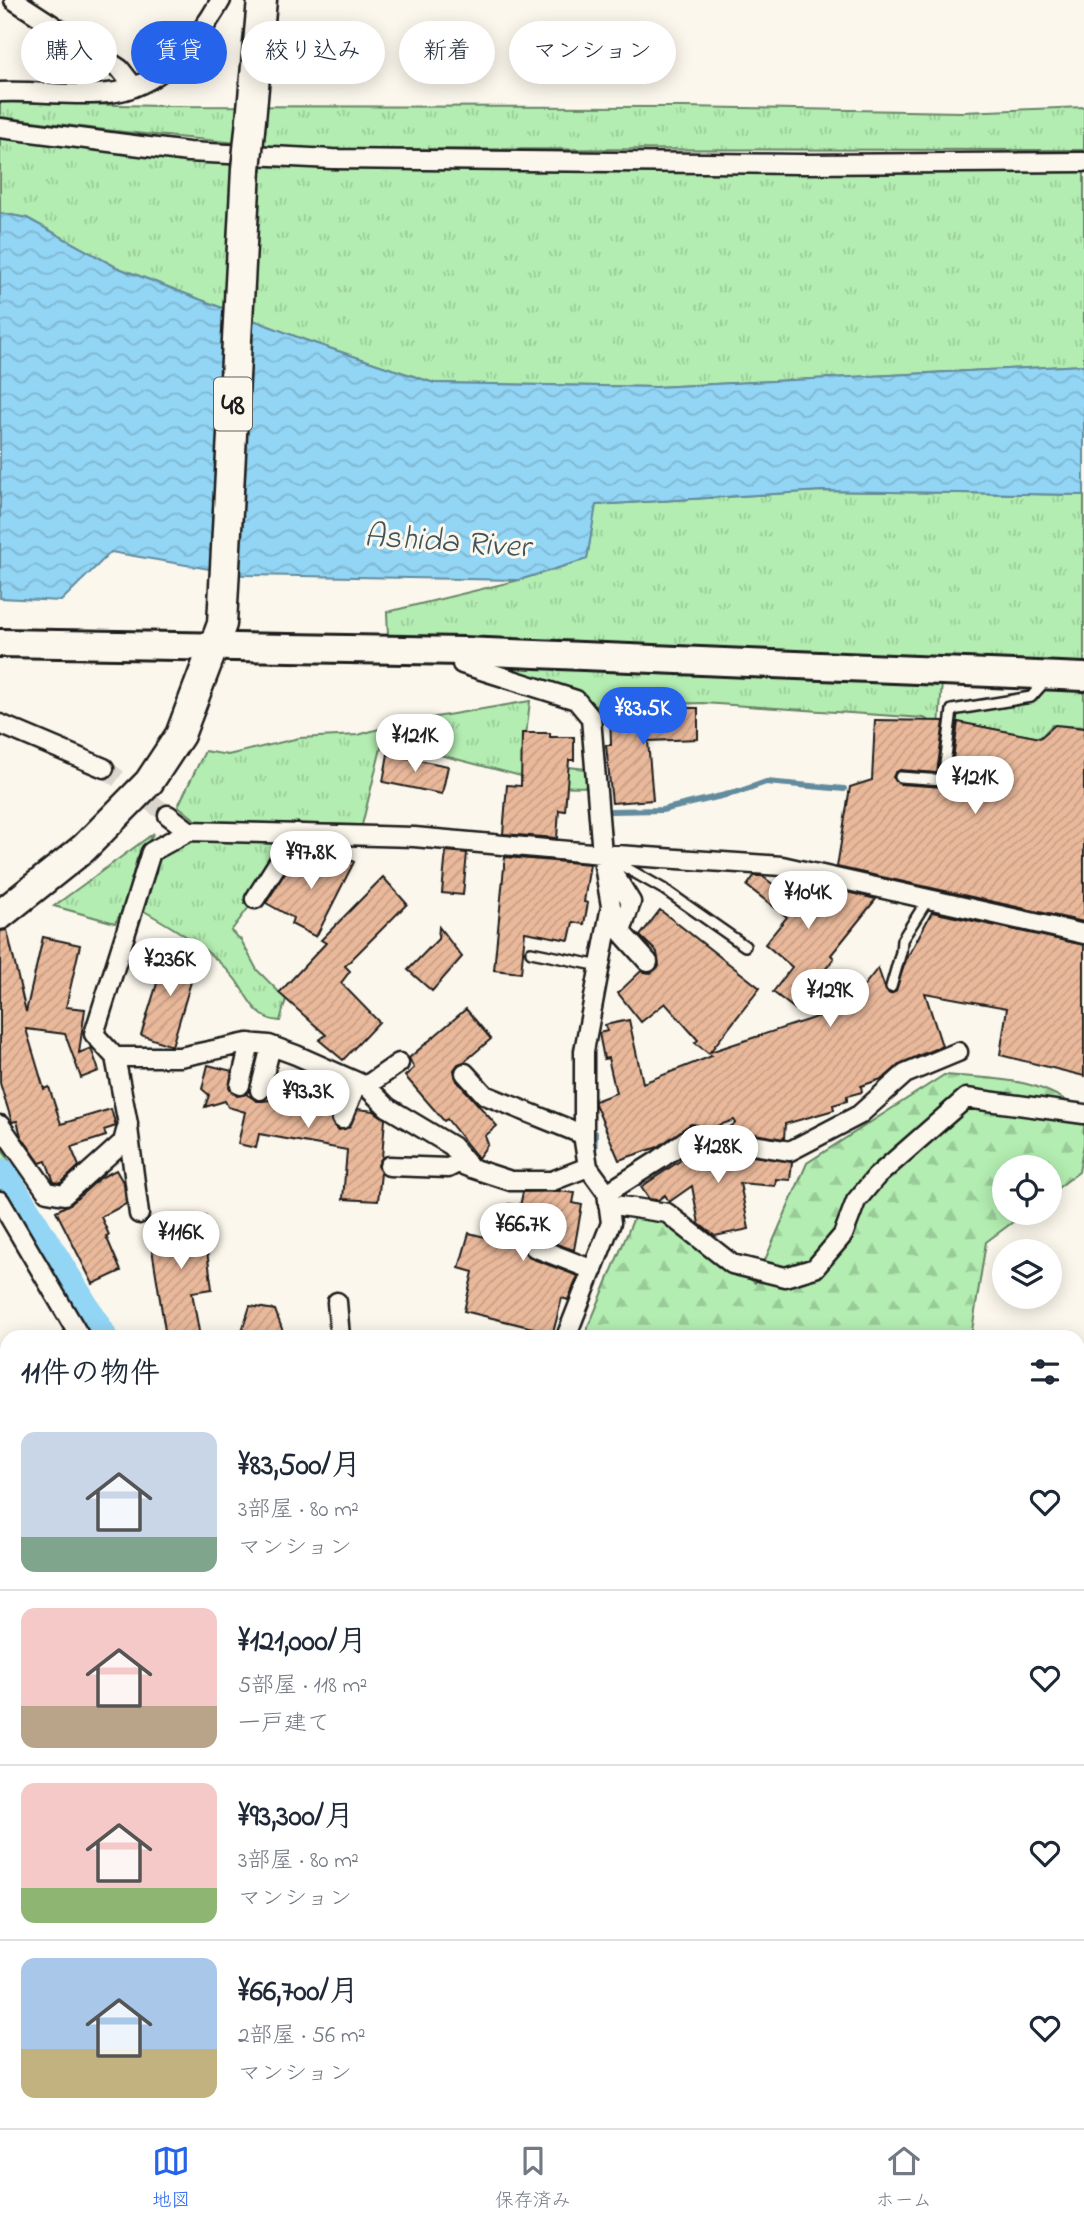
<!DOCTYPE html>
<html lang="ja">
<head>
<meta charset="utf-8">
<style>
  body { margin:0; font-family:"Indie Flower","Klee One",sans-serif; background:#f2f2f3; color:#1f2937; height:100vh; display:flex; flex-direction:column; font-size:26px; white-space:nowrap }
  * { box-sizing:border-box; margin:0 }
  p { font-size:23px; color:#747a83 }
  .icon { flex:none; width:38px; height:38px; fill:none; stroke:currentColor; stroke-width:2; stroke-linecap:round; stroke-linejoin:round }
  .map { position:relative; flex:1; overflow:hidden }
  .details { position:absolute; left:0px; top:1330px; width:1085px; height:798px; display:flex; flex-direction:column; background:#fff; border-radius:21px 21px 0 0; box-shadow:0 4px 18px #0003 }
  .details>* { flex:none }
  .guide { position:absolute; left:21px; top:21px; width:700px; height:63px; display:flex; gap:14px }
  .tools { position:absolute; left:992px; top:1155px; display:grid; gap:14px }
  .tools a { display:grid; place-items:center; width:70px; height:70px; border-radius:50%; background:#fff; box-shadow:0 4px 18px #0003; font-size:35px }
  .price { position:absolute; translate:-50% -60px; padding:0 16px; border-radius:24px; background:#fff; color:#222; font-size:23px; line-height:46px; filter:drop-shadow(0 2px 4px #0008) }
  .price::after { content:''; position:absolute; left:50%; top:42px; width:21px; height:16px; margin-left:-10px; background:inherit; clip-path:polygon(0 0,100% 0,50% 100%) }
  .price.on { background:#2563eb; color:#fff }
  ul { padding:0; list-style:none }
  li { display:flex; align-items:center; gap:21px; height:175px; padding:0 21px }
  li+li { border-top:2px solid #e0e1e3 }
  li span { display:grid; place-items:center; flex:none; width:196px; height:140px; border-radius:14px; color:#555 }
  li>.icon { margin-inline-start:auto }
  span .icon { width:84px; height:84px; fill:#fffc; stroke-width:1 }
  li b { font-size:30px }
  h2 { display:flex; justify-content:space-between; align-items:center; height:84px; padding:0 21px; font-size:30px }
  .tag { padding:0 24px; border-radius:32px; background:#fff; box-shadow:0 4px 18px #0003; font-size:24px; line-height:63px }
  .tag.on { background:#2563eb; color:#fff }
  .menu { display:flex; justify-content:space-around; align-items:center; height:98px; border-top:2px solid #e0e1e3; background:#fff; font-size:19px; color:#747a83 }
  .menu a { display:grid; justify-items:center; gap:4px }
  .menu .on { color:#2563eb }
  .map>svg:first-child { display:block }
  .grass { fill:url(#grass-tufts); stroke:#688466; stroke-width:2 }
  .forest { fill:url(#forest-firs); stroke:#688466; stroke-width:2 }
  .water { fill:url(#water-waves); stroke:#638b9e; stroke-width:2 }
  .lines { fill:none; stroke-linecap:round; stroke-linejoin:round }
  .stream { stroke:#638b9e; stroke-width:6 }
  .river { stroke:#92d5f4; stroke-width:38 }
  .building { fill:url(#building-hatch); stroke:#1c1c1c; stroke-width:2 }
  .street-tunnel { stroke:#dad6cd; stroke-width:18; stroke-dasharray:18 9; stroke-linecap:butt }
  .lane-casing { stroke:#1c1c1c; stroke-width:14 }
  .street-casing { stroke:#1c1c1c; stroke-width:23 }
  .secondary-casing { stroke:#1c1c1c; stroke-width:32 }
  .primary-casing { stroke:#1c1c1c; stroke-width:33 }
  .lane { stroke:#fbf7ec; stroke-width:9 }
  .street { stroke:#fbf7ec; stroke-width:18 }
  .secondary { stroke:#fbf7ec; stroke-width:26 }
  .primary { stroke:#fbf7ec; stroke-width:28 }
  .primary-bridge-casing { stroke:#1c1c1c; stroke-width:33; stroke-linecap:butt }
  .primary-bridge { stroke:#fbf7ec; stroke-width:28 }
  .labels { text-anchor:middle; stroke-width:6; stroke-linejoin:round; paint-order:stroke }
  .shield { fill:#fbf7ec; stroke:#5f5e5a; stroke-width:2 }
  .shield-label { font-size:30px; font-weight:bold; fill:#1c1c1c }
  .water-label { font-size:33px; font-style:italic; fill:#3f545d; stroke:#fbf7ec }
</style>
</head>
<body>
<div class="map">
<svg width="1084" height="2128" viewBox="0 0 1084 2128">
  <defs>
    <pattern id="grass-tufts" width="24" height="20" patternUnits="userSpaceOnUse" patternTransform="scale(1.75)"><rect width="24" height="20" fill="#b3edb1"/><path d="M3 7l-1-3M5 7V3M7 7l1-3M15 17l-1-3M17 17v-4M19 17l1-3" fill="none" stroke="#99cb98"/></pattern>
    <pattern id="forest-firs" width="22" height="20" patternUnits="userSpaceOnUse" patternTransform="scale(1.75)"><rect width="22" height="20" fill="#b3edb1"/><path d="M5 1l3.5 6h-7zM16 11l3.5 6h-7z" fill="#99cb98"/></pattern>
    <pattern id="water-waves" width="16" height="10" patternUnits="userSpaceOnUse" patternTransform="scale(1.75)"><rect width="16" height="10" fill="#92d5f4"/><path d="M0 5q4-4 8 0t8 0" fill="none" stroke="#7db6d1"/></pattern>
    <pattern id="building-hatch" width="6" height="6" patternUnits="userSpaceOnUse" patternTransform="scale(1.75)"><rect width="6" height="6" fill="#eab99b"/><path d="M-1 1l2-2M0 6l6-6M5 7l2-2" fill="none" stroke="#c89e85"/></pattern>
  </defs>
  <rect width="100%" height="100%" fill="#fbf7ec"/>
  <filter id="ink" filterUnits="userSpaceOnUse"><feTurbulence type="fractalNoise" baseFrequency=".0143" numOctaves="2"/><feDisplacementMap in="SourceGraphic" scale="14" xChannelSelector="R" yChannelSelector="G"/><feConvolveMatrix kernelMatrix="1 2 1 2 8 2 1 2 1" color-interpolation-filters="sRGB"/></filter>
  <g filter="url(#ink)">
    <path class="grass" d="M0 102 160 106 683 107 962 112 1084 107V150L299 149 114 131 0 117Z
      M0 136 254 165 577 171 1084 172V365L656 387 434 383 305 340 116 267 27 218 0 213Z
      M821 491 1084 495V666L388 635 387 612 519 580 587 559 595 505Z
      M488 661 942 682 939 727 924 718 703 703 596 706 517 682Z
      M1051 675 1084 678V727L1052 725 1040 738 951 721 952 710 1024 698Z
      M530 701 523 762 595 770 597 787 524 786 521 776 383 740 362 825 197 821 178 806 205 751 228 755 299 738 358 735 400 723Z
      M154 833 137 858 125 906 115 923 54 906Z
      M291 835 255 899 231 931 241 940 257 970 286 999 280 1021C255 1020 248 996 235 979 213 951 176 929 144 911L159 859 193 837Z
      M0 1145 97 1312 116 1337H78L0 1202Z"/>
    <path class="forest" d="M944 1075C998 1079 1039 1077 1084 1113V1144L1079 1172 1050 1194V1167H1004V1213H1025L986 1242 971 1337H584L638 1208 667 1213 755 1283 807 1163Z
      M1078 1885 1084 1888V2128H534V2121H1078Z"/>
    <path class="water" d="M0 213 27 218 116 267 305 340 434 383 656 387 1084 365V495L821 491 596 505 587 559 519 580 244 575 111 552 61 601 0 598Z"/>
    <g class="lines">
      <path class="stream" d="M611 811 662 810 738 792 766 782 844 789
        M594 1155 595 1133"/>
      <path class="river" d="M0 1177 98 1337
        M312 2121 323 2128"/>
    </g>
    <path class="building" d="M664 708H698V739L648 741 653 800 612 803 606 745H611L610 712Z
      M875 720 944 721 937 773 900 770 895 773 893 777 900 784 943 787 948 785 950 781 958 722 1040 738 1055 725 1084 728V922L837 867 850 787 872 780Z
      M522 733H550V737H574V760H569L565 811 559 810 557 838 503 834 507 785 521 786Z
      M388 754 448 766 442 794 383 782Z
      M328 849 354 862 316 937 291 924 293 918 266 903 293 860 316 873Z
      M446 851 467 853 463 895 442 893Z
      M505 857 590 864 584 902 588 903 584 924 573 922 569 940 525 932 521 973 494 970Z
      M754 876H762L778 888 785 878 789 879 810 895 817 886 823 887 833 895 834 889 876 899 831 955 834 958 795 1009 773 992 792 967 765 944 787 917 747 886Z
      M383 877 407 904 345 966 350 971 341 983 379 1022 343 1060 319 1040 326 1035 279 993 326 943 321 940Z
      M660 910 760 988 710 1052 847 1007 878 968 886 991 890 994 895 992 906 960 932 912 1084 945V1076L1000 1055 1007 1008 925 993 942 1046 901 1063 884 1078 861 1086 862 1092 847 1096V1101L833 1105 834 1110 785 1124 784 1139 727 1129 736 1123 734 1120 714 1127 691 1124 658 1147 619 1160 595 1104V1101L616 1093 608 1058 604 1059 599 1033 607 1031 605 1025 629 1020 643 1083 712 1056 695 1043 698 1040 665 1003 641 1022 618 993 641 971 651 973 659 966 657 952 640 936Z
      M439 927 462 957 432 991 408 970 438 939Z
      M7 930 26 1012 43 937 80 945 66 1007 85 1009 79 1053 91 1048 99 1071 81 1078 65 1034 26 1029 44 1089 49 1087 61 1124 111 1109 116 1126 104 1130 106 1136 71 1147 79 1166 61 1183 54 1182 46 1161 40 1163 21 1136 17 1121 12 1122 0 1083V931Z
      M167 951 198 958 172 1046 141 1035Z
      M466 1009 491 1039 464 1062 458 1064 454 1070 457 1081 497 1126 485 1136 488 1144 478 1158 447 1119 444 1121 405 1076 414 1068 409 1058Z
      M208 1065 232 1071 229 1088 237 1096 246 1094 257 1101H262L270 1100 271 1092 334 1104 331 1121 338 1130 349 1127 358 1109 374 1111 385 1119 382 1158 378 1165 381 1173 378 1201 343 1199 347 1150 259 1134 256 1148 238 1144 245 1112 228 1107 225 1101 205 1107 209 1095 202 1089Z
      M699 1148 792 1162 790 1180 776 1179 775 1186 740 1183 749 1229 715 1236 699 1224 692 1186 669 1202 665 1195 658 1200 649 1199 641 1187Z
      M116 1170 124 1184 126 1204 101 1217 109 1235 106 1236 121 1271 93 1284 56 1211 72 1203 100 1178Z
      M559 1191 575 1193 573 1203 582 1205 574 1250 533 1236 526 1239 523 1248 530 1258 578 1276 568 1300 562 1298 553 1333 464 1311 473 1272 459 1268 469 1233 501 1241 509 1204 520 1206 523 1192Z
      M206 1216 209 1235 205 1236 212 1289 192 1292 200 1337H166L148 1224Z
      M250 1306 275 1310 285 1337H240Z"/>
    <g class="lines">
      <path class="street-tunnel" d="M104 768 168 815"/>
      <g class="lane-casing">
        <path id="lane" d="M900 777 943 780 952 710 1031 697 1047 679
          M609 858 665 890 745 946
          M531 952 600 966
          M891 987 901 952 902 940 928 899"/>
      </g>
      <g class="street-casing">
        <path id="street" d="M14 0 120 69 134 87
          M0 92C36 90 73 97 108 93 159 89 198 41 221 0
          M0 128 188 152 332 159 802 164 1084 162
          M463 651 462 664 576 700 591 718 602 854 611 906 584 1051V1141L588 1167 607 1193 611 1223 566 1337
          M0 724 104 768
          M168 815 189 831 414 837 602 854 782 866 1084 934
          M607 863 631 902 621 932 648 962
          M255 899 297 833
          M115 1057H180L247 1043 269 1045 296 1055 366 1086 387 1107 452 1146 471 1168 511 1181H552L588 1167
          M465 1073 485 1095 584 1135
          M240 1085 250 1043
          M366 1086 399 1063
          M260 1090 271 1046
          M342 1119 357 1082
          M0 1125 47 1192 64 1195 123 1142 128 1124 115 1057 94 1034 151 852 189 831
          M128 1128 139 1214
          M389 1166 448 1168 458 1163 471 1168
          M607 1193 659 1160 693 1135 790 1151 859 1115 905 1074 958 1052
          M0 1201 80 1337
          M608 1204 667 1213 732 1264 785 1277 815 1268 843 1235 856 1201 876 1177 966 1098 1084 1114
          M534 1247 593 1270
          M337 1302 340 1337
          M0 1485H7
          M180 2121 192 2128
          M103 2128 109 2121"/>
      </g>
      <g class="secondary-casing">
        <path id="secondary" d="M0 643 463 651 1084 677"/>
      </g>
      <g class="primary-casing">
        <path id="primary" d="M251 120 262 0
          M0 915 84 848 149 782 180 735 222 624 246 169"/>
      </g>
      <use href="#lane" class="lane"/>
      <use href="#street" class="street"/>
      <use href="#secondary" class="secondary"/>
      <use href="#primary" class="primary"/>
      <g class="primary-bridge-casing">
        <path id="primary-bridge" d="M246 169 251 120"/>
      </g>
      <use href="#primary-bridge" class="primary-bridge"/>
    </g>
  </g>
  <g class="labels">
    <rect class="shield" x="214" y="377.5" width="38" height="53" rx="5"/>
    <g class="shield-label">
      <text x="233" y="414">48</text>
    </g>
    <g class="water-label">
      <text transform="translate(447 539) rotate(4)" y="12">Ashida River</text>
    </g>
  </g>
</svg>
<div class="tools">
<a><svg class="icon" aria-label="locate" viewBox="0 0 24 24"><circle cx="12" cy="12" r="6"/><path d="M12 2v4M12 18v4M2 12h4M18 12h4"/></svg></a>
<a><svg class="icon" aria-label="layers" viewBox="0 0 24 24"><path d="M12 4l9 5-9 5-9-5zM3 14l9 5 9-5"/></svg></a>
</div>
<b class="price on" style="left:643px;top:747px">¥83.5K</b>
<b class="price" style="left:415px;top:774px">¥121K</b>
<b class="price" style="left:975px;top:816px">¥121K</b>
<b class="price" style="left:311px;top:891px">¥97.8K</b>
<b class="price" style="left:808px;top:931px">¥104K</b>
<b class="price" style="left:170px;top:998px">¥236K</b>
<b class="price" style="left:830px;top:1029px">¥129K</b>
<b class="price" style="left:308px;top:1130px">¥93.3K</b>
<b class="price" style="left:718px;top:1185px">¥128K</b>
<b class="price" style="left:523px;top:1263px">¥66.7K</b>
<b class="price" style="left:181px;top:1271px">¥116K</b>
<div class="guide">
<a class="tag">購入</a>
<a class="tag on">賃貸</a>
<a class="tag">絞り込み</a>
<a class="tag">新着</a>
<a class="tag">マンション</a>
</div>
<section class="details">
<h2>11件の物件<svg class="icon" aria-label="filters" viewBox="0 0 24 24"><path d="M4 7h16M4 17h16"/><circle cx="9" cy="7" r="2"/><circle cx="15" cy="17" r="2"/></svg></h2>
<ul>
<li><span style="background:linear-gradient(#c9d6e8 75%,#7fa58c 0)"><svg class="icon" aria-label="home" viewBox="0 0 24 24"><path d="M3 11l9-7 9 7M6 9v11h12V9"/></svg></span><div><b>¥83,500/月</b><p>3部屋 · 80 m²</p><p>マンション</p></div><svg class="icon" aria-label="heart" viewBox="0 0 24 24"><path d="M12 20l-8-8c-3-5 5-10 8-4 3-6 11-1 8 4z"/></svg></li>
<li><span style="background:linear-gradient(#f6c9c9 70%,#b9a48a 0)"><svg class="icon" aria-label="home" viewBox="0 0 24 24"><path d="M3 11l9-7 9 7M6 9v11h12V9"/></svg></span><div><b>¥121,000/月</b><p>5部屋 · 118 m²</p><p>一戸建て</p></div><svg class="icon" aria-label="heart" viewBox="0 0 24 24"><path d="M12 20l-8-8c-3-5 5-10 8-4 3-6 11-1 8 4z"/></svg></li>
<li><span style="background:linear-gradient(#f6c9c9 75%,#8fb573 0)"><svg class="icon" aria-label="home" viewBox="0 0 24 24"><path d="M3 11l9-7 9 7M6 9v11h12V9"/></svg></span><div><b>¥93,300/月</b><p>3部屋 · 80 m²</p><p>マンション</p></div><svg class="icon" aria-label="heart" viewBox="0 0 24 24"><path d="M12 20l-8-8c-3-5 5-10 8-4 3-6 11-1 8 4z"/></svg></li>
<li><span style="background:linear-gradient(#a9c7e8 65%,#c2b280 0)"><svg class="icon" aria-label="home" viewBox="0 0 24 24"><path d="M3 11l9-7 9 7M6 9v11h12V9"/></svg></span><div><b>¥66,700/月</b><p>2部屋 · 56 m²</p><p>マンション</p></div><svg class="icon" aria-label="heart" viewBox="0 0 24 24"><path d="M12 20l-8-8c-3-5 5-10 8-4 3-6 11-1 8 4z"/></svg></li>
</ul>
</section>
</div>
<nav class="menu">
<a class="on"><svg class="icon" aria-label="map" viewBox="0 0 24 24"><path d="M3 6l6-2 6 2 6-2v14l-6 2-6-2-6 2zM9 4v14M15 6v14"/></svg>地図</a>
<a><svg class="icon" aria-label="saved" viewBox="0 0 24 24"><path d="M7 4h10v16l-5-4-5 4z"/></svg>保存済み</a>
<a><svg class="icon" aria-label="home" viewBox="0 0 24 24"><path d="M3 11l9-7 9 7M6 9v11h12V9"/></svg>ホーム</a>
</nav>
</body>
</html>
